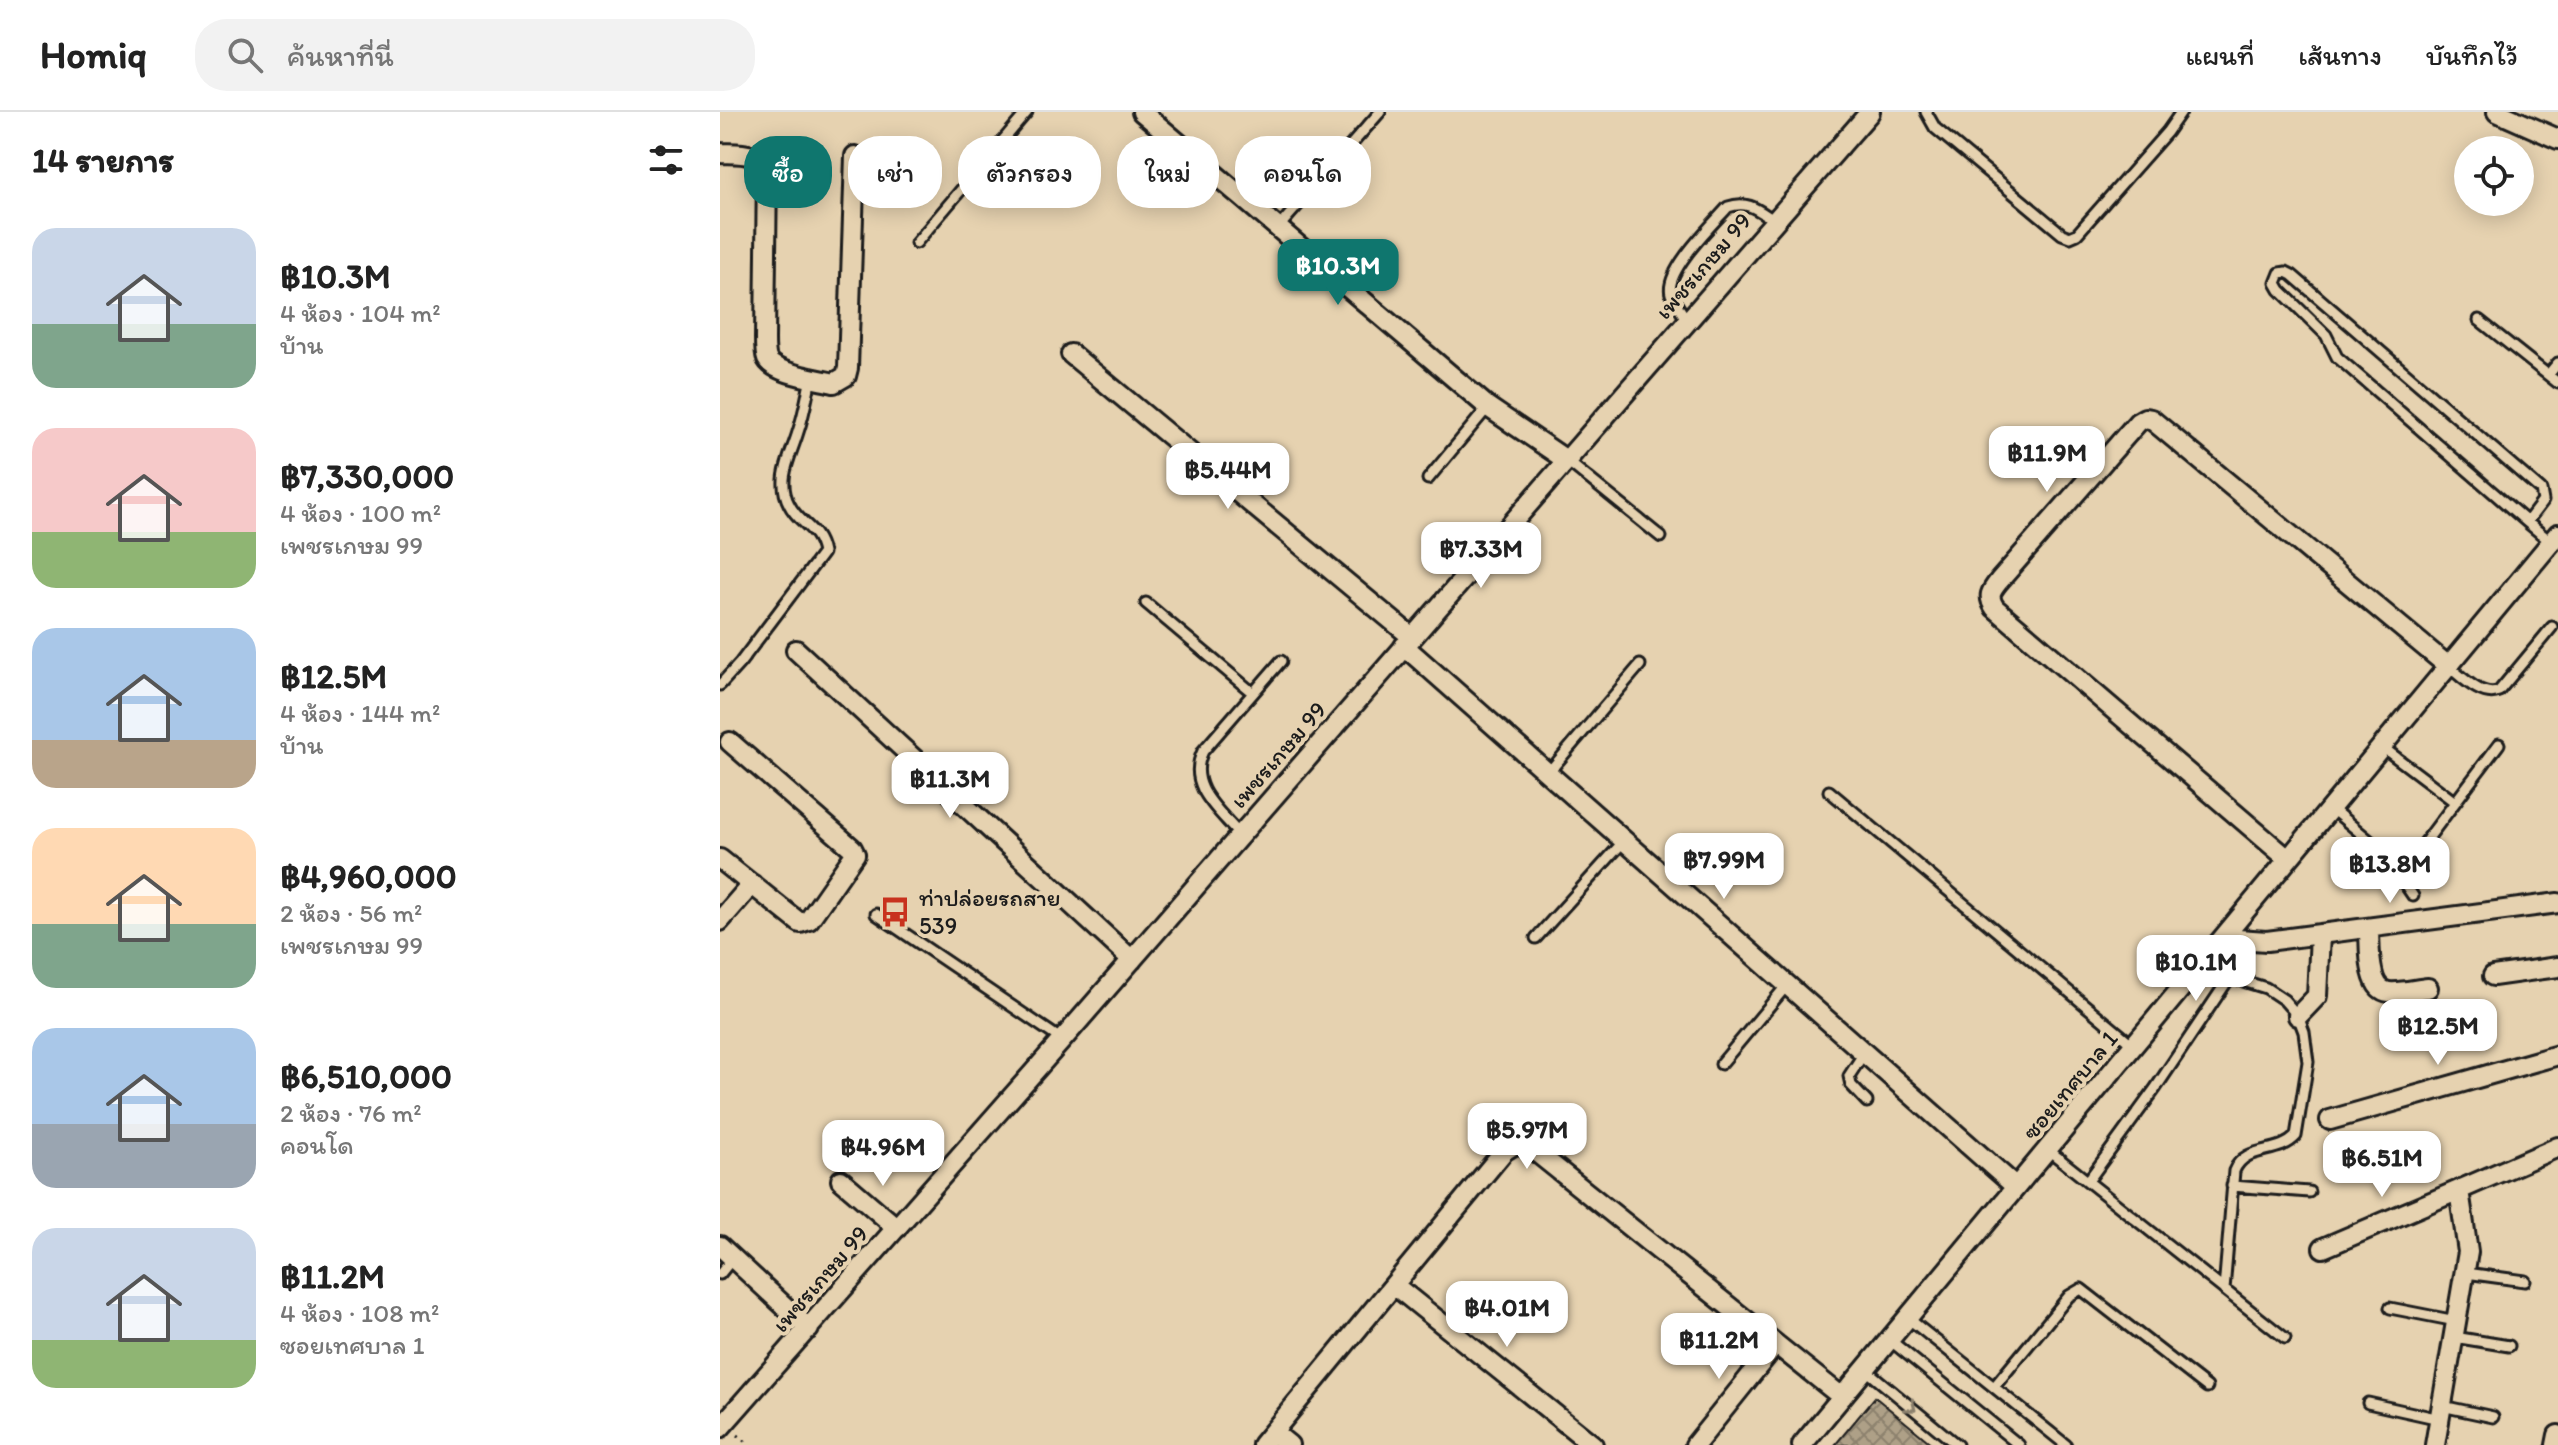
<!DOCTYPE html>
<html lang="th">
<head>
<meta charset="utf-8">
<style>
  body { margin:0; font-family:Itim,"Playpen Sans Thai",sans-serif; background:#f2f2f2; color:#222; height:100vh; display:flex; flex-direction:column; font-size:30px; white-space:nowrap }
  * { box-sizing:border-box; margin:0 }
  p { font-size:26px; color:#767676 }
  .icon { flex:none; width:44px; height:44px; fill:none; stroke:currentColor; stroke-width:2; stroke-linecap:round; stroke-linejoin:round }
  .map { position:relative; flex:1; overflow:hidden }
  .details { display:flex; flex-direction:column; background:#fff; width:720px }
  .details>* { flex:none }
  .banner { position:absolute; left:24px; top:24px; width:760px; height:72px; display:flex; gap:16px }
  .controls { position:absolute; left:1734px; top:24px; display:grid; gap:16px }
  .controls a { display:grid; place-items:center; width:80px; height:80px; border-radius:50%; background:#fff; box-shadow:0 4px 20px #0003; font-size:40px }
  .price { position:absolute; translate:-50% -68px; padding:0 18px; border-radius:16px; background:#fff; color:#222; font-size:26px; line-height:52px; filter:drop-shadow(0 2px 4px #0008) }
  .price::after { content:''; position:absolute; left:50%; top:48px; width:24px; height:18px; margin-left:-12px; background:inherit; clip-path:polygon(0 0,100% 0,50% 100%) }
  .price.active { background:#0f766e; color:#fff }
  ul { padding:0; list-style:none }
  li { display:flex; align-items:center; gap:24px; height:200px; padding:0 32px }
  li span { display:grid; place-items:center; flex:none; width:224px; height:160px; border-radius:24px; color:#555 }
  li>.icon { margin-inline-start:auto }
  span .icon { width:96px; height:96px; fill:#fffc; stroke-width:1 }
  li b { font-size:34px }
  h2 { display:flex; justify-content:space-between; align-items:center; height:96px; padding:0 32px; font-size:34px }
  .tag { padding:0 28px; border-radius:32px; background:#fff; box-shadow:0 4px 20px #0003; font-size:28px; line-height:72px }
  .tag.active { background:#0f766e; color:#fff }
  header { display:flex; align-items:center; gap:48px; box-sizing:border-box; height:112px; padding:0 40px; background:#fff; border-bottom:2px solid #e0e0e0 }
  header strong { font-size:38px }
  nav { display:flex; gap:44px; margin-inline-start:auto; font-size:28px }
  .search { width:560px; height:72px; background:#f2f2f2; display:flex; align-items:center; gap:20px; box-sizing:border-box; padding:0 28px; border-radius:32px; color:#767676; font-size:30px }
  main { display:flex; flex:1; min-height:0 }
  .map>svg:first-child { display:block }
  .building { fill:url(#building-cross-hatch); stroke:#1c1c1c; stroke-width:2 }
  .lines { fill:none; stroke-linecap:round; stroke-linejoin:round }
  .service-casing { stroke:#1c1c1c; stroke-width:15 }
  .minor-casing { stroke:#1c1c1c; stroke-width:24 }
  .path { stroke:#1c1c1c; stroke-width:3; stroke-dasharray:2 6; stroke-linecap:butt }
  .service { stroke:#e6d2b0; stroke-width:9 }
  .minor { stroke:#e6d2b0; stroke-width:18 }
  .oneway { stroke:#8b806d }
  .labels { text-anchor:middle; stroke-width:8; stroke-linejoin:round; paint-order:stroke }
  .street-label { font-size:24px; fill:#1c1c1c; stroke:#e6d2b0 }
  .poi-label { font-size:24px; fill:#1c1c1c; stroke:#e6d2b0; text-anchor:start }
</style>
</head>
<body>
<header>
<strong>Homiq</strong>
<div class="search"><svg class="icon" aria-label="search" viewBox="0 0 24 24"><circle cx="10" cy="10" r="6"/><path d="M15 15l6 6"/></svg>ค้นหาที่นี่</div>
<nav><a>แผนที่</a><a>เส้นทาง</a><a>บันทึกไว้</a></nav>
</header>
<main>
<section class="details">
<h2>14 รายการ<svg class="icon" aria-label="filters" viewBox="0 0 24 24"><path d="M4 7h16M4 17h16"/><circle cx="9" cy="7" r="2"/><circle cx="15" cy="17" r="2"/></svg></h2>
<ul>
<li><span style="background:linear-gradient(#c9d6e8 60%,#7fa58c 0)"><svg class="icon" aria-label="home" viewBox="0 0 24 24"><path d="M3 11l9-7 9 7M6 9v11h12V9"/></svg></span><div><b>฿10.3M</b><p>4 ห้อง · 104 m²</p><p>บ้าน</p></div></li>
<li><span style="background:linear-gradient(#f6c9c9 65%,#8fb573 0)"><svg class="icon" aria-label="home" viewBox="0 0 24 24"><path d="M3 11l9-7 9 7M6 9v11h12V9"/></svg></span><div><b>฿7,330,000</b><p>4 ห้อง · 100 m²</p><p>เพชรเกษม 99</p></div></li>
<li><span style="background:linear-gradient(#a9c7e8 70%,#b9a48a 0)"><svg class="icon" aria-label="home" viewBox="0 0 24 24"><path d="M3 11l9-7 9 7M6 9v11h12V9"/></svg></span><div><b>฿12.5M</b><p>4 ห้อง · 144 m²</p><p>บ้าน</p></div></li>
<li><span style="background:linear-gradient(#ffd9b3 60%,#7fa58c 0)"><svg class="icon" aria-label="home" viewBox="0 0 24 24"><path d="M3 11l9-7 9 7M6 9v11h12V9"/></svg></span><div><b>฿4,960,000</b><p>2 ห้อง · 56 m²</p><p>เพชรเกษม 99</p></div></li>
<li><span style="background:linear-gradient(#a9c7e8 60%,#9aa5b1 0)"><svg class="icon" aria-label="home" viewBox="0 0 24 24"><path d="M3 11l9-7 9 7M6 9v11h12V9"/></svg></span><div><b>฿6,510,000</b><p>2 ห้อง · 76 m²</p><p>คอนโด</p></div></li>
<li><span style="background:linear-gradient(#c9d6e8 70%,#8fb573 0)"><svg class="icon" aria-label="home" viewBox="0 0 24 24"><path d="M3 11l9-7 9 7M6 9v11h12V9"/></svg></span><div><b>฿11.2M</b><p>4 ห้อง · 108 m²</p><p>ซอยเทศบาล 1</p></div></li>
</ul>
</section>
<div class="map">
<svg width="1838" height="1333" viewBox="0 0 1838 1333">
  <defs>
    <pattern id="building-cross-hatch" width="8" height="8" patternUnits="userSpaceOnUse" patternTransform="scale(2)"><rect width="8" height="8" fill="#aea087"/><path d="M0 0l8 8M0 8l8-8" fill="none" stroke="#8d826e"/></pattern>
  </defs>
  <rect width="100%" height="100%" fill="#e6d2b0"/>
  <filter id="ink" filterUnits="userSpaceOnUse"><feTurbulence type="fractalNoise" baseFrequency=".0125" numOctaves="2"/><feDisplacementMap in="SourceGraphic" scale="16" xChannelSelector="R" yChannelSelector="G"/><feConvolveMatrix kernelMatrix="1 2 1 2 8 2 1 2 1" color-interpolation-filters="sRGB"/></filter>
  <g filter="url(#ink)">
    <path class="building" d="M1155 1285 1213 1333H1115Z"/>
    <g class="lines">
      <g class="service-casing">
        <path id="service" d="M1206 0 1215 16 1342 122 1350 125 1357 122 1447 20 1461 0
          M557 117 660 0
          M196 131 307 0
          M1759 208 1838 271
          M967 209C962 200 955 191 951 182 944 159 993 112 1008 95 1028 88 1038 98 1055 109
          M1828 263 1838 251
          M846 348 941 425
          M708 367 768 295
          M1807 410 1823 389 1821 378 1572 163 1566 160 1560 161 1556 171 1560 178 1606 223 1617 245 1807 410 1831 430
          M426 491 533 581
          M1728 554C1741 564 1762 587 1779 579L1832 515
          M0 573 20 551 103 441C98 414 79 413 69 392 56 367 71 344 78 320 84 303 87 284 91 266
          M1661 634 1735 690
          M828 661 920 553
          M1109 679 1414 934
          M1612 697 1663 740 1693 784
          M520 723C499 698 466 674 483 639L561 549
          M1700 737 1779 632
          M156 802 342 928
          M816 826 904 729
          M1481 852 1510 865 1546 876 1564 888 1578 904 1584 920 1588 950 1576 1024C1558 1044 1525 1032 1514 1059L1504 1178
          M1144 941 1129 964 1131 973 1147 990
          M1001 952 1067 873
          M1327 1037 1565 1226
          M1368 1069 1435 977 1510 865
          M1512 1074 1589 1080
          M1746 1161 1805 1169
          M0 1162 13 1146
          M1670 1196 1736 1209
          M1189 1207 1346 1333
          M1734 1225 1789 1234
          M1171 1229 1299 1333
          M1145 1257 1237 1333
          M1274 1275 1349 1184 1361 1177 1487 1275
          M1648 1291 1720 1307
          M1722 1294 1773 1305"/>
      </g>
      <g class="minor-casing">
        <path id="minor" d="M422 0 768 295 846 348
          M1777 0 1838 27
          M0 41C16 42 40 39 47 57L45 227C45 234 45 241 47 247 55 262 98 267 114 271L126 264 128 256 135 44
          M351 242 692 525
          M684 534 1296 1075
          M76 538 412 848
          M0 747 80 811 89 808 135 742 132 736 10 630
          M1568 747 1275 496C1267 484 1271 479 1279 469L1418 310 1425 306 1431 307 1728 554
          M0 809 32 772
          M1649 818C1650 834 1647 878 1669 880 1682 881 1696 877 1708 876
          M1503 826 1547 829 1838 791
          M1773 864 1838 855
          M1578 904 1597 884 1600 823
          M1610 1008 1838 943
          M121 1068 177 1116
          M0 1134 89 1217
          M1603 1136 1739 1078
          M674 1173 873 1333
          M0 1316 342 928 1150 0
          M553 1320 569 1333
          M542 1333 784 1039 797 1031 811 1036 1122 1285
          M975 1333 1056 1232
          M1082 1333 1838 422
          M1715 1333 1748 1140 1739 1078 1838 1035
          M1836 1333 1838 1323"/>
      </g>
      <path class="path" d="M18 1323 30 1333"/>
      <use href="#service" class="service"/>
      <use href="#minor" class="minor"/>
    </g>
    <defs><path id="oneway-chevron" d="M-2-3.5L2.5 0L-2 3.5" fill="none" stroke-width="1.6" stroke-linecap="round" stroke-linejoin="round" transform="scale(2)"/></defs>
    <use class="oneway" href="#oneway-chevron" transform="translate(1191 1295) rotate(39)"/>
  </g>
  <defs>
    <g id="bus-bare" transform="scale(2.4)"><path d="M-5-6H5V4H4V6H2V4H-2V6H-4V4H-5ZM-3.5-4V0h7V-4ZM-3.5 1.2v1.5H-2V1.2ZM2 1.2v1.5H3.5V1.2Z" fill="#c8321e" stroke="#e6d2b0" stroke-width="2.5" paint-order="stroke"/></g>
  </defs>
  <g fill-rule="evenodd">
    <use href="#bus-bare" x="175" y="800"/>
  </g>
  <g class="labels">
    <g class="street-label">
      <text transform="translate(983 154) rotate(-49)" y="8">เพชรเกษม 99</text>
      <text transform="translate(558 643) rotate(-49)" y="8">เพชรเกษม 99</text>
      <text transform="translate(1350 973) rotate(-50)" y="8">ซอยเทศบาล 1</text>
      <text transform="translate(100 1167) rotate(-49)" y="8">เพชรเกษม 99</text>
    </g>
    <g class="poi-label">
      <text x="199" y="794">ท่าปล่อยรถสาย<tspan x="199" dy="28">539</tspan></text>
    </g>
  </g>
</svg>
<div class="controls">
<a><svg class="icon" aria-label="locate" viewBox="0 0 24 24"><circle cx="12" cy="12" r="6"/><path d="M12 2v4M12 18v4M2 12h4M18 12h4"/></svg></a>
</div>
<b class="price active" style="left:618px;top:195px">฿10.3M</b>
<b class="price" style="left:1327px;top:382px">฿11.9M</b>
<b class="price" style="left:508px;top:399px">฿5.44M</b>
<b class="price" style="left:761px;top:478px">฿7.33M</b>
<b class="price" style="left:230px;top:708px">฿11.3M</b>
<b class="price" style="left:1004px;top:789px">฿7.99M</b>
<b class="price" style="left:1670px;top:793px">฿13.8M</b>
<b class="price" style="left:1476px;top:891px">฿10.1M</b>
<b class="price" style="left:1718px;top:955px">฿12.5M</b>
<b class="price" style="left:807px;top:1059px">฿5.97M</b>
<b class="price" style="left:163px;top:1076px">฿4.96M</b>
<b class="price" style="left:1662px;top:1087px">฿6.51M</b>
<b class="price" style="left:787px;top:1237px">฿4.01M</b>
<b class="price" style="left:999px;top:1269px">฿11.2M</b>
<div class="banner">
<a class="tag active">ซื้อ</a>
<a class="tag">เช่า</a>
<a class="tag">ตัวกรอง</a>
<a class="tag">ใหม่</a>
<a class="tag">คอนโด</a>
</div>
</div>
</main>
</body>
</html>
